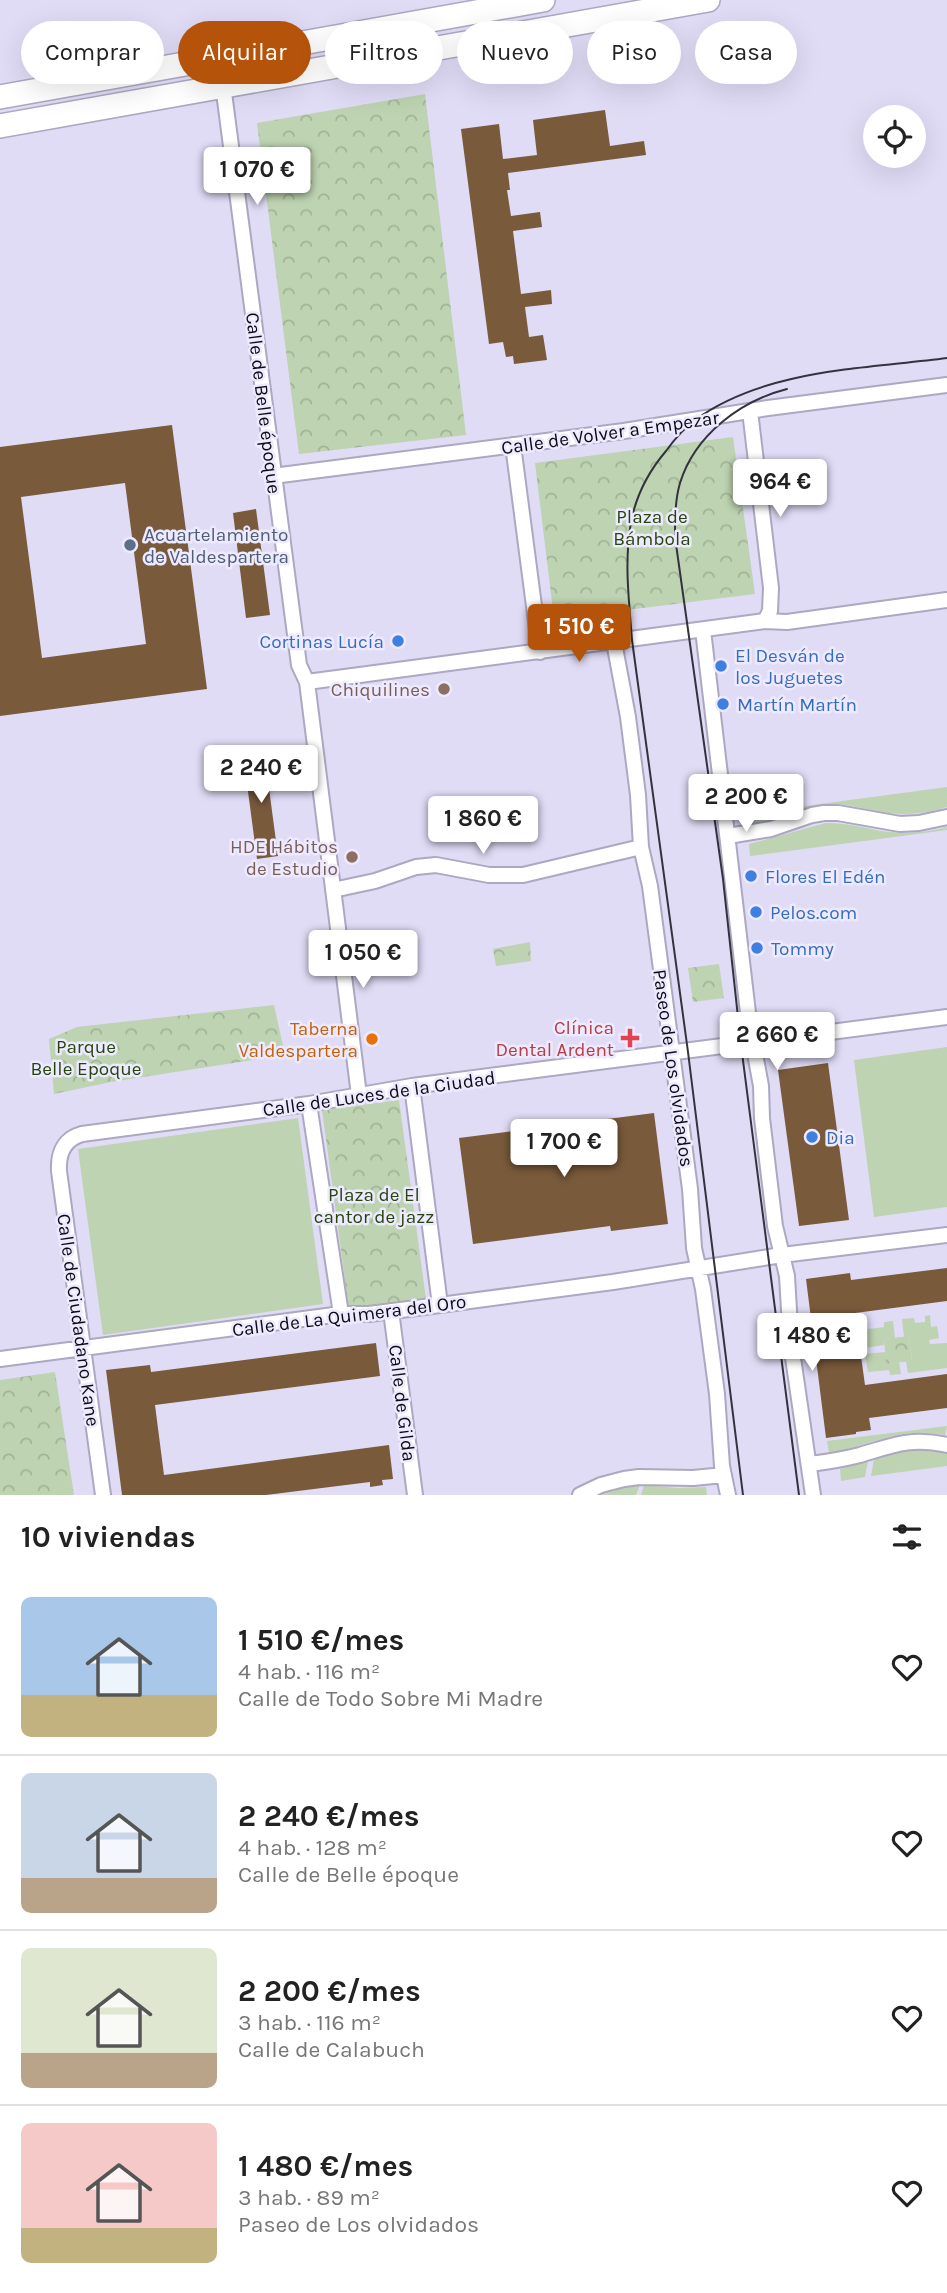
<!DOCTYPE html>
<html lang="es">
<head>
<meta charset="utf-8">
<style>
  body { margin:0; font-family:Karla,sans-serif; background:#f2f2f2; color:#222; height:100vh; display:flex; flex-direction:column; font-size:26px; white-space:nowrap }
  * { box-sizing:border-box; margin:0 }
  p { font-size:23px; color:#767676 }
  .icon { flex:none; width:38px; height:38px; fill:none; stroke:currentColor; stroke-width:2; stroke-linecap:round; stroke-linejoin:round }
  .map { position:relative; height:1495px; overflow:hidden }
  .details { display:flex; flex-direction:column; background:#fff; flex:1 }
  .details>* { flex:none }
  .hud { position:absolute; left:21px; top:21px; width:906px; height:63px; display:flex; gap:14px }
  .tools { position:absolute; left:863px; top:105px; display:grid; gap:14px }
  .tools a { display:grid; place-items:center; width:63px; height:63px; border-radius:50%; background:#fff; box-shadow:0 7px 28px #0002; font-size:35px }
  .price { position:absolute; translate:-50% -60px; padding:0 16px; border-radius:7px; background:#fff; color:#222; font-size:23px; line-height:46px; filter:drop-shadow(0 2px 4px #0008) }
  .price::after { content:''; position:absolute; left:50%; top:42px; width:21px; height:16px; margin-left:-10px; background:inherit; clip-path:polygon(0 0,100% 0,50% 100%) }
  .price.active { background:#b45309; color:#fff }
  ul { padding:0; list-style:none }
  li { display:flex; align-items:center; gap:21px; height:175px; padding:0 21px }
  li+li { border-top:2px solid #e0e0e0 }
  li span { display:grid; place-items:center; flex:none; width:196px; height:140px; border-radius:10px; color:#555 }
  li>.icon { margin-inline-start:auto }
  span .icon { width:84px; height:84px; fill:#fffc; stroke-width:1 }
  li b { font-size:30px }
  h2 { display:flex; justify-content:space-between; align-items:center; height:84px; padding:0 21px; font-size:30px }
  .pill { padding:0 24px; border-radius:32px; background:#fff; box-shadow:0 7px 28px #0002; font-size:24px; line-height:63px }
  .pill.active { background:#b45309; color:#fff }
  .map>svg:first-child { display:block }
  .grass { fill:#bdd3b1 }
  .park { fill:url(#park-crowns) }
  .building { fill:#795a3b; fill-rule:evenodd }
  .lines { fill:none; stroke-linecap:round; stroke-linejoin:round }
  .minor-casing { stroke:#aca8c1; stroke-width:18 }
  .primary-casing { stroke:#aca8c1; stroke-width:26 }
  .minor { stroke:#fff; stroke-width:14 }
  .primary { stroke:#fff; stroke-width:23 }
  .tram { stroke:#34323e; stroke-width:2 }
  .service-dot { fill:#5c6f8a; stroke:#edeaff; stroke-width:2.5 }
  .shop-dot { fill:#3f7fe0; stroke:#edeaff; stroke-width:2.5 }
  .education-dot { fill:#8d6e63; stroke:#edeaff; stroke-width:2.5 }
  .health-dot { fill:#e0444e; stroke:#edeaff; stroke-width:2.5 }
  .food-dot { fill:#e8710a; stroke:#edeaff; stroke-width:2.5 }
  .labels { text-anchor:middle; stroke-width:5; stroke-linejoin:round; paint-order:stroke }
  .street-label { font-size:19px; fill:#0c0b13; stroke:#edeaff }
  .park-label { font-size:19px; fill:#26450b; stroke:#edeaff }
  .service-label { font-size:19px; fill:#4e5e75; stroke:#edeaff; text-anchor:start }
  .shop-label { font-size:19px; fill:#366cbe; stroke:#edeaff; text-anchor:start }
  .education-label { font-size:19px; fill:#785e54; stroke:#edeaff; text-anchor:end }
  .health-label { font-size:19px; fill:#be3a42; stroke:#edeaff; text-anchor:end }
  .food-label { font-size:19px; fill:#c56008; stroke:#edeaff; text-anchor:end }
</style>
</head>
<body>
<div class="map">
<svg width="947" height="1495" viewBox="0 0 947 1495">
  <defs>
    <pattern id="park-crowns" width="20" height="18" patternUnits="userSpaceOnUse" patternTransform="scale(1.75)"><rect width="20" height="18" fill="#bdd3b1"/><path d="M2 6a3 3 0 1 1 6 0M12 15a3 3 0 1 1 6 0" fill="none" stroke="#a1b497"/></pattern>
  </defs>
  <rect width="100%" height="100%" fill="#e0dcf6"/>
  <path class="grass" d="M947 787V807C926 814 905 816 883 812 865 809 849 804 830 804 801 805 775 821 746 825L745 814Z
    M826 823C845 823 862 827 881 831 903 834 926 833 947 827V830L750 856 749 844Z
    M947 1047V1207L874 1217 854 1060Z
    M298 1118 323 1304 103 1335 78 1149Z
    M930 1315 931 1327 937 1326 939 1338 929 1340 930 1344 947 1343V1368L908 1373 906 1361 912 1360 909 1336 904 1337 902 1319 914 1318 915 1323 925 1322V1316Z
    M893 1321 895 1338 884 1339V1345L864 1348 862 1330 884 1327V1322Z
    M885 1352 887 1364 899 1362 901 1374 890 1375 889 1370 868 1372 865 1354Z
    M947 1426 945 1435C900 1426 871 1445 829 1453L827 1441Z
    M915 1450H929L947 1454V1466L871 1476 874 1459 900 1451Z
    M868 1461 865 1477 841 1481 840 1469Z
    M633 1485H640L636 1495H601Z
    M644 1485 677 1488 706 1487 707 1495H641Z"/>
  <path class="park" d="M425 94 466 435 299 454 257 123Z
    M733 437 755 594 554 619 535 463Z
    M530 942 531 961 496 966 493 949Z
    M719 964 724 998 693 1002 688 968Z
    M274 1005 285 1055 111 1082 54 1094 49 1039 77 1027Z
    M399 1100 426 1299 349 1309 322 1110Z
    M909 1336 912 1361 886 1364 884 1339Z
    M55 1372 74 1495H0V1380Z"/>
  <path class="building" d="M605 110 610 146 644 141 646 155 508 173 510 190H507L511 216 540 212 542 227 513 231 521 294 551 290 552 304 525 307 529 337 543 335 547 360 514 364 513 356 506 357 503 342 489 344 461 129 499 124 503 159 537 155 533 120Z
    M172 425 207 689 0 716V447ZM125 483 146 644 42 658 21 497Z
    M256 509 270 615 246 618 233 513Z
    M264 751 278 856 257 859 243 754Z
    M828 1063 849 1220 799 1226 778 1070Z
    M654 1113 668 1224 611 1231 610 1226 473 1244 459 1138Z
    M947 1268V1301L855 1313 865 1385 947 1374V1408L869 1418 871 1430 856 1432V1434L826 1438 806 1279 850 1273 851 1280Z
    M376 1343 380 1376 155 1405 164 1475 389 1445 393 1479 382 1480 383 1485 370 1487V1482L266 1495H122L106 1370 150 1365 151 1372Z"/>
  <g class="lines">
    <g class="minor-casing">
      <path id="minor" d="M198 62 223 85 299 665 307 682 359 1095
        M750 411 771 588 770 611 765 621
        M513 445 540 652
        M273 476 624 431 768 408 947 385
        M703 630 749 1021 761 1086 762 1118 775 1226 787 1276 791 1344 813 1495
        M614 642 628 717 638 795 641 847 650 886 690 1189 694 1248 703 1289 717 1394 722 1466 728 1495
        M307 682 765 621 787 622 947 600
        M728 836 771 829 812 815 824 813H838L900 824 919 823 947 817
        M333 890 375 881 416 867 436 865 489 875H523L641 847
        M412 1086 440 1305
        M309 1104 341 1314
        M391 1311 415 1495
        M0 1359 341 1314H369L440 1305 613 1282 782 1255 947 1235
        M810 1464C827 1462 844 1459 860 1455 893 1445 911 1437 947 1445
        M103 1495 59 1171C58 1153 64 1139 82 1134L309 1104 412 1086 947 1017
        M580 1495 601 1485 624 1479 639 1477 693 1478 724 1475"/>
    </g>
    <g class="primary-casing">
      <path id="primary" d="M0 97 543 0
        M0 126 708 0"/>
    </g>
    <use href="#minor" class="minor"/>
    <use href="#primary" class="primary"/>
    <path class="tram" d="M787 389C740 401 695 435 680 483 675 500 675 519 675 537L723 879 741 1045 799 1495
      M743 1495 688 1052 632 640C629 600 624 562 631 522 636 496 649 471 666 451 674 440 684 428 695 420 765 369 864 369 947 358"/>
  </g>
  <circle class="service-dot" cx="130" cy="545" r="7"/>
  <g class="shop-dot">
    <circle cx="398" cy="641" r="7"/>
    <circle cx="721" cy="666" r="7"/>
    <circle cx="723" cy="704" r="7"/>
    <circle cx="751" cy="876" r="7"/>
    <circle cx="756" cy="912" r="7"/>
    <circle cx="757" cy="948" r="7"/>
    <circle cx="812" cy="1137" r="7"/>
  </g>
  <g class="education-dot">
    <circle cx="444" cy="689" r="7"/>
    <circle cx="352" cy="857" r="7"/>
  </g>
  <path class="health-dot" d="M626.5 1027.5h7v7h7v7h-7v7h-7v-7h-7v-7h7z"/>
  <circle class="food-dot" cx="372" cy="1039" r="7"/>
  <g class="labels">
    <g class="street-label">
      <text transform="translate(264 403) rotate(83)" y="7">Calle de Belle époque</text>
      <text transform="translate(610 432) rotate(-8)" y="7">Calle de Volver a Empezar</text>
      <text transform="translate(674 1068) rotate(82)" y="7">Paseo de Los olvidados</text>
      <text transform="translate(379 1093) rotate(-8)" y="7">Calle de Luces de la Ciudad</text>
      <text transform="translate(349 1315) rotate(-7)" y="7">Calle de La Quimera del Oro</text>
      <text transform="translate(79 1320) rotate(82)" y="7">Calle de Ciudadano Kane</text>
      <text transform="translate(403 1403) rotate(83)" y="7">Calle de Gilda</text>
    </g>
    <g class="park-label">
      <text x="652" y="523">Plaza de<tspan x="652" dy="22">Bámbola</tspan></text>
      <text x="86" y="1053">Parque<tspan x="86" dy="22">Belle Epoque</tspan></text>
      <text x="374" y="1201">Plaza de El<tspan x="374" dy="22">cantor de jazz</tspan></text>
    </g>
    <g class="service-label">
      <text x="144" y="541">Acuartelamiento<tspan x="144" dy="22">de Valdespartera</tspan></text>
    </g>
    <g class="shop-label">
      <text x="384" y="648" text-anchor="end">Cortinas Lucía</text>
      <text x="735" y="662">El Desván de<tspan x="735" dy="22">los Juguetes</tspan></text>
      <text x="737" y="711">Martín Martín</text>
      <text x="765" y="883">Flores El Edén</text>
      <text x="770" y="919">Pelos.com</text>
      <text x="771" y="955">Tommy</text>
      <text x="826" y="1144">Dia</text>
    </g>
    <g class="education-label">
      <text x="430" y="696">Chiquilines</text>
      <text x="338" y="853">HDE Hábitos<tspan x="338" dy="22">de Estudio</tspan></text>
    </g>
    <g class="health-label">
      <text x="614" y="1034">Clínica<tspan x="614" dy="22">Dental Ardent</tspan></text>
    </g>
    <g class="food-label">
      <text x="358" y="1035">Taberna<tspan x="358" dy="22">Valdespartera</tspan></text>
    </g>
  </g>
</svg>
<div class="tools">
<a><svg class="icon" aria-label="locate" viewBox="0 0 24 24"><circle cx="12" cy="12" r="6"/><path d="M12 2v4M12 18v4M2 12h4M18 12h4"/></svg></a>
</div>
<b class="price" style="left:257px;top:207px">1 070 €</b>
<b class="price" style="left:780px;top:519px">964 €</b>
<b class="price active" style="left:579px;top:664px">1 510 €</b>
<b class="price" style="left:261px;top:805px">2 240 €</b>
<b class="price" style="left:746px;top:834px">2 200 €</b>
<b class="price" style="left:483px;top:856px">1 860 €</b>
<b class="price" style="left:363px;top:990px">1 050 €</b>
<b class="price" style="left:777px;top:1072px">2 660 €</b>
<b class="price" style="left:564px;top:1179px">1 700 €</b>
<b class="price" style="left:812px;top:1373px">1 480 €</b>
<div class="hud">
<a class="pill">Comprar</a>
<a class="pill active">Alquilar</a>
<a class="pill">Filtros</a>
<a class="pill">Nuevo</a>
<a class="pill">Piso</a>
<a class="pill">Casa</a>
</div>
</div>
<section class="details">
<h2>10 viviendas<svg class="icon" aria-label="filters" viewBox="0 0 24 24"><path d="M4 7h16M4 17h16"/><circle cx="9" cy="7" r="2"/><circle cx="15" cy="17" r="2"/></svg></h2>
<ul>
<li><span style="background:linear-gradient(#a9c7e8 70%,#c2b280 0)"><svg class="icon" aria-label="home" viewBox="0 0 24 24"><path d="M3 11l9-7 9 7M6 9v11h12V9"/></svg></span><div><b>1 510 €/mes</b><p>4 hab. · 116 m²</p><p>Calle de Todo Sobre Mi Madre</p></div><svg class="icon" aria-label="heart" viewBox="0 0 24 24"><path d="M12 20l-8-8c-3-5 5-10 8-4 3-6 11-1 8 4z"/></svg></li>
<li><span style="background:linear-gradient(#c9d6e8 75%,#b9a48a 0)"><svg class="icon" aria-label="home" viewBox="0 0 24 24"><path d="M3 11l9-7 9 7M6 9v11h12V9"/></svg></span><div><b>2 240 €/mes</b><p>4 hab. · 128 m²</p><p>Calle de Belle époque</p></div><svg class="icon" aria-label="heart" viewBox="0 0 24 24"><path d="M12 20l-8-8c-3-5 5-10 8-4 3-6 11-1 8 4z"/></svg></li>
<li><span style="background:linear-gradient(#dfe7d0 75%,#b9a48a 0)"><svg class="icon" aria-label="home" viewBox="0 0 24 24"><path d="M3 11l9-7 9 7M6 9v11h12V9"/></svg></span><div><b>2 200 €/mes</b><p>3 hab. · 116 m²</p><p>Calle de Calabuch</p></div><svg class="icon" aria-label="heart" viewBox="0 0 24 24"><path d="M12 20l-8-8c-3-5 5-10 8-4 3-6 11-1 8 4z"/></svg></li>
<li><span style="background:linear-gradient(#f6c9c9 75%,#c2b280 0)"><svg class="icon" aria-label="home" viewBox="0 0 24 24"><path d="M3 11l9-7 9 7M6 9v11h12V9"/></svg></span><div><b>1 480 €/mes</b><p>3 hab. · 89 m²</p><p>Paseo de Los olvidados</p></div><svg class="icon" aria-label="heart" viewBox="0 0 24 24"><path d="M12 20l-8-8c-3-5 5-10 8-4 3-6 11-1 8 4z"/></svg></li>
</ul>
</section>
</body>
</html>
